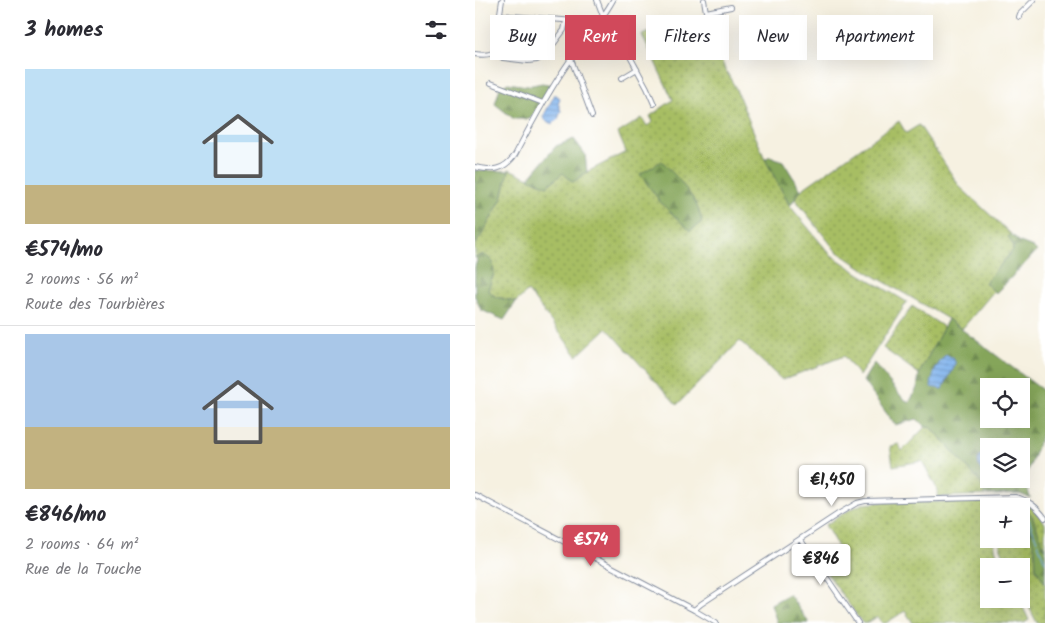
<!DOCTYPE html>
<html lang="en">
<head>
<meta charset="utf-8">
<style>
  body { margin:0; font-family:Kalam,sans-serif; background:#f7f7f7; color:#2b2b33; height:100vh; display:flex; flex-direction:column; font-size:19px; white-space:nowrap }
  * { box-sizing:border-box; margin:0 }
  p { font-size:16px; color:#7c7c81 }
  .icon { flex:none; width:28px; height:28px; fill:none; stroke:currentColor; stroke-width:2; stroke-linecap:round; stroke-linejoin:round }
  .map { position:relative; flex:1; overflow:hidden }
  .sheet { display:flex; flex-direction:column; background:#fff; width:475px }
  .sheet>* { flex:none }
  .top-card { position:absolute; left:15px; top:15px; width:475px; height:45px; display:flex; gap:10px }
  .tools { position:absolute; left:505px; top:378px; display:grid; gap:10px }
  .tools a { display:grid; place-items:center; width:50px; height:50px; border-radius:0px; background:#fff; box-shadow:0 5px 20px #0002; font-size:25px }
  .price { position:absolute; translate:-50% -42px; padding:0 11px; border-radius:5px; background:#fff; color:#222; font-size:16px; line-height:32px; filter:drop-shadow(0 1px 2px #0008) }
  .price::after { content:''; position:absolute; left:50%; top:30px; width:15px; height:11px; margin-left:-8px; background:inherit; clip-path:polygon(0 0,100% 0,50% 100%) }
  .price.active { background:#d1495b; color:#fff }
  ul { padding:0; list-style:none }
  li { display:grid; align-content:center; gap:10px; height:265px; padding:0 25px }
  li+li { border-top:1px solid #e1e1e2 }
  li span { display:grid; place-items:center; height:155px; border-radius:0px; color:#555 }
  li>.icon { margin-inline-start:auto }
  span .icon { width:90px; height:90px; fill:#fffc; stroke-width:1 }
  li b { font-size:21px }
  h2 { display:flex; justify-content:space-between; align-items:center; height:60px; padding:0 25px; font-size:21px }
  .chip { padding:0 18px; border-radius:0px; background:#fff; box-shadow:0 5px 20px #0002; font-size:18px; line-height:45px }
  .chip.active { background:#d1495b; color:#fff }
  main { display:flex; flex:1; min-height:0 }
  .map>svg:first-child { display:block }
  .grass { fill:url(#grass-dots); stroke:#617661 }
  .forest { fill:url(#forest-firs); stroke:#506a5c; fill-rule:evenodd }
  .water { fill:url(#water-rules); stroke:#4e71a6 }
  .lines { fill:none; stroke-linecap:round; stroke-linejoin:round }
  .stream { stroke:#80b3ed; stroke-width:1 }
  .street-casing { stroke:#8890a0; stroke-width:6 }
  .street { stroke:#fff; stroke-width:4 }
</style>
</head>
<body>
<main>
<section class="sheet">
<h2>3 homes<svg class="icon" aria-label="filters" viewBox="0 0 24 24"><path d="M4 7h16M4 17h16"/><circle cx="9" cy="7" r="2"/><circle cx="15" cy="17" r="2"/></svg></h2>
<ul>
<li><span style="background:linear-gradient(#bfe0f5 75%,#c2b280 0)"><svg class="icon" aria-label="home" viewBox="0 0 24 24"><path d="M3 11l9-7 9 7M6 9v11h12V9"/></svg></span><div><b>€574/mo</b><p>2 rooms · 56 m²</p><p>Route des Tourbières</p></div></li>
<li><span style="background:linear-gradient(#a9c7e8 60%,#c2b280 0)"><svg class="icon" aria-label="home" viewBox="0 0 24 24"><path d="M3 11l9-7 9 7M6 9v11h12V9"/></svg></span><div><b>€846/mo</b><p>2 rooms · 64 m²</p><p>Rue de la Touche</p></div></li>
</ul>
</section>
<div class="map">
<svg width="570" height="623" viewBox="0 0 570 623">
  <defs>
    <pattern id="grass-dots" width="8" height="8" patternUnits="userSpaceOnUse" patternTransform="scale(1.25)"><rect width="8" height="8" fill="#a7be64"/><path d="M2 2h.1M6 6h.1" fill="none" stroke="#879b56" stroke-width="1.8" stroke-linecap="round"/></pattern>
    <pattern id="forest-firs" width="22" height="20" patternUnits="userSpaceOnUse" patternTransform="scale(1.25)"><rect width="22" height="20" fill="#85a55a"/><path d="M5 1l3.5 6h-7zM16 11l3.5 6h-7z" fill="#6c874e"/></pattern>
    <pattern id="water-rules" width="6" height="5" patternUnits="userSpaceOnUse" patternTransform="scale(1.25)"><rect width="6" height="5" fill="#80b3ed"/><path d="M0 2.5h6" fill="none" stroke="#6892c3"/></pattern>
  </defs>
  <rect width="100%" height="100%" fill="#fff"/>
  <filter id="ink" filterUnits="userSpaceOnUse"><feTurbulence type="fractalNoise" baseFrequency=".02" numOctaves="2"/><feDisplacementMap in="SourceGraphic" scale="10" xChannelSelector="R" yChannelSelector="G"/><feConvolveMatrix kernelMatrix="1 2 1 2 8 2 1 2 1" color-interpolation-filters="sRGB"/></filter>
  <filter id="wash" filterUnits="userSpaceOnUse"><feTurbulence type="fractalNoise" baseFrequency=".0096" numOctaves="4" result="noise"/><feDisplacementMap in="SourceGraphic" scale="20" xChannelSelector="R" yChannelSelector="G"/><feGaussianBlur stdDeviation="1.12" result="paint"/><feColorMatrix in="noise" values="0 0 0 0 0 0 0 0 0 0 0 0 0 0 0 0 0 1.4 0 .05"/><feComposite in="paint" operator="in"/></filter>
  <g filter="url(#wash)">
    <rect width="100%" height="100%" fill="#f6f1e1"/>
    <path class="grass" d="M230 18 250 69 260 87 290 159 315 206 355 254 383 273 432 302 384 376 369 356 307 380 265 341 202 405 132 328 102 356 53 291 41 302 21 297 13 290 19 273 0 257V244L8 233 27 198 34 169 72 186 88 173 98 182 112 172 151 152 143 133 167 118 172 126 178 122 175 116 198 100 167 35 204 20Z
      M424 121 431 133 444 125 485 187 536 234 533 237 538 245V250L510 283 519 291 487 329 473 319 401 277 361 251 320 199 326 190Z
      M437 306 469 327 444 374 408 348Z
      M450 427H456L506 483 510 495 464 497 460 485 447 461 418 466 415 446 424 444 427 451Z
      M408 502H521V506H514V539H518L522 554 528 566H514V599H544L554 620 549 623H438L430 611 411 623H407L402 617 392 623H387L344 562 364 549 350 525 374 510 387 504Z
      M546 503C556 506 566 514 570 524 570 531 570 542 570 549L557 516Z
      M546 516 552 522 560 549 561 568 570 583V623H562L546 591V566H534L525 547V539H546Z"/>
    <path class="forest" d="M33 83 52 86 67 83 78 85 55 119H39L20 104 25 87Z
      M99 139 110 154 112 172 98 182 88 173 72 186 54 178 81 146Z
      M295 156 308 161 326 190 315 206 290 159Z
      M187 161C203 179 223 198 227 222L215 231 186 203 165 174Z
      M0 170 34 171 27 198 8 233 0 244Z
      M536 234 545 242 558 247 562 251 521 293 510 283 538 250V245L533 237Z
      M9 254 18 262 19 273 13 290 21 297 41 302 29 320 6 310 0 296V267L2 260 0 257Z
      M473 319 570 392V425L566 437 550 479 555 498 545 494 510 495 506 483 456 427H450L442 419 420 425 388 381 399 363 426 396 434 403 442 388 444 374ZM514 386H546V419H514ZM514 446H546V479H531L528 486H514L510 449 514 451Z
      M546 503 557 516 570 549V583L561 568 560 549 552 522 546 516V506H536L533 504Z
      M314 594 334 623H302L296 604Z"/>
    <path class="water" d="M80 94 85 98 83 103 86 111 83 119 78 124C74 123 69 120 68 117Z
      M471 355 478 358 481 364 467 389 456 387C457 374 462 364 471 355Z
      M510 449 514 451V479H531L528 486 522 489 514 486 504 466 503 460Z"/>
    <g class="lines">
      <path class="stream" d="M538 500 544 506
        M546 508 554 520 570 562"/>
    </g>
  </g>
  <g filter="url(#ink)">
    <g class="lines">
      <g class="street-casing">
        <path id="street" d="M122 0 128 16
          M229 0 231 12 256 7
          M25 15 113 22
          M544 17 545 14 559 0
          M126 19 152 51 172 88 179 104
          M20 52 28 58 53 61 62 60 72 53 89 30 91 21
          M0 54C11 56 24 55 25 41 26 36 24 30 24 25 24 16 26 8 27 0
          M96 59 117 116
          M147 78 162 69
          M16 83 68 103
          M0 167C18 171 28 171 40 155 57 122 74 90 96 59 110 39 126 22 138 0
          M0 495 219 610 241 623
          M325 539 383 623
          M219 610 226 604 363 514 382 503 390 501 540 497C554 500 562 507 570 518"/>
      </g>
      <use href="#street" class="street"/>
    </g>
  </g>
</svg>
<div class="tools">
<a><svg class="icon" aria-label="locate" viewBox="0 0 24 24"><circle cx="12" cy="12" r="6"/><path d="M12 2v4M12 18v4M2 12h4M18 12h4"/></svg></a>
<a><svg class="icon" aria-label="layers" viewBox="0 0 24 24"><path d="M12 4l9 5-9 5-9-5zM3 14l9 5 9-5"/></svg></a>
<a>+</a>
<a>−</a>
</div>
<b class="price" style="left:357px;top:507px">€1,450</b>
<b class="price active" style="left:116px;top:567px">€574</b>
<b class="price" style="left:346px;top:586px">€846</b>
<div class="top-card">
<a class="chip">Buy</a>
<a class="chip active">Rent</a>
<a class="chip">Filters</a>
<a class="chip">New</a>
<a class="chip">Apartment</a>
</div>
</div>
</main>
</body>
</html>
